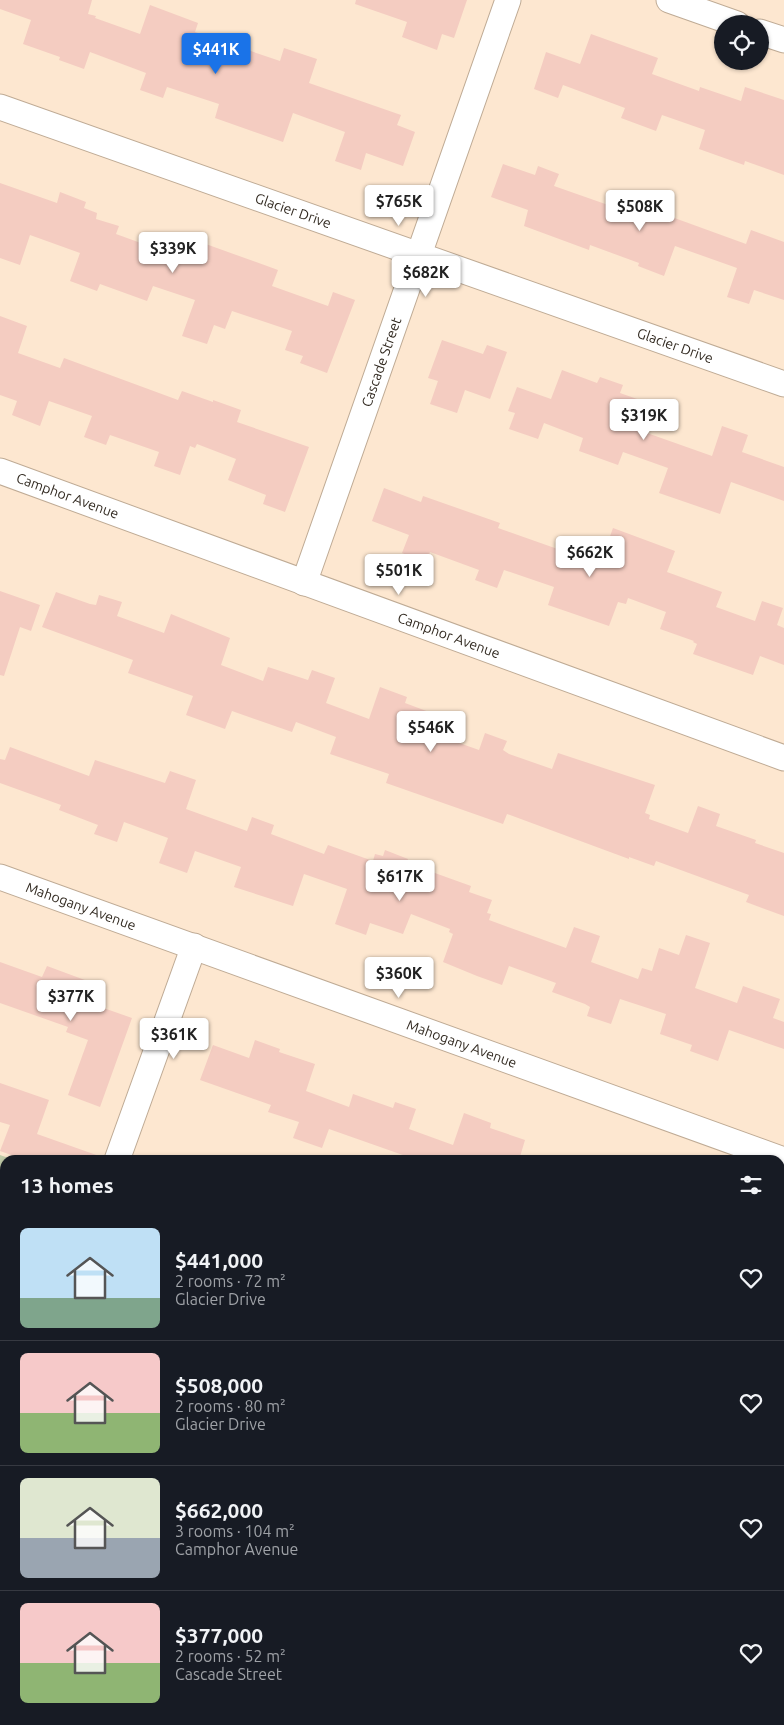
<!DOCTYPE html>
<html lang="en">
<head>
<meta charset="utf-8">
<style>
  body { margin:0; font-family:Ubuntu,sans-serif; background:#242831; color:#f1f3f6; height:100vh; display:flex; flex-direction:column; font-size:19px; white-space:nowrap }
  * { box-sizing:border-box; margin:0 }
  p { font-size:16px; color:#9ea1a6 }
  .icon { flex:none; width:28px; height:28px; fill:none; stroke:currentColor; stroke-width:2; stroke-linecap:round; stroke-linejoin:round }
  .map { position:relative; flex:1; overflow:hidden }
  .panel { position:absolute; left:0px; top:1155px; width:785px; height:570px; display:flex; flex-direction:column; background:#171b24; border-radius:15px 15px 0 0; box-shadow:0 1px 4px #0004 }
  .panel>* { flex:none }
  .tools { position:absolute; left:714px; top:15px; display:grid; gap:10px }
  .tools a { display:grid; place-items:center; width:55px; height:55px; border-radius:50%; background:#171b24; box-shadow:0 1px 4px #0004; font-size:25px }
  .price { position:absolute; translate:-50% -42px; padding:0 11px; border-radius:5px; background:#fff; color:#222; font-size:16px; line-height:32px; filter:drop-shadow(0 1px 2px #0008) }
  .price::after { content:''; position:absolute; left:50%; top:30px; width:15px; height:11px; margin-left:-8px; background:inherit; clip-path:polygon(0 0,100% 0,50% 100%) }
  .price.selected { background:#1a73e8; color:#fff }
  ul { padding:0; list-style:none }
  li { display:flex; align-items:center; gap:15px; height:125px; padding:0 20px }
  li+li { border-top:1px solid #363941 }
  li span { display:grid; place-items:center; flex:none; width:140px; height:100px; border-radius:8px; color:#555 }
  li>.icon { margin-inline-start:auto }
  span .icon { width:60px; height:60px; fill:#fffc; stroke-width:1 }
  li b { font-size:21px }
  h2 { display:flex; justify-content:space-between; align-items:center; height:60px; padding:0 20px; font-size:21px }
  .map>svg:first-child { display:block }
  .green { fill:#c2cca9 }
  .building { fill:#f4ccc1 }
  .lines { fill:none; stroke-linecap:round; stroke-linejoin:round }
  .lane-casing { stroke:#bfab95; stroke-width:14 }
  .street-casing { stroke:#bfab95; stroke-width:27 }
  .highway-casing { stroke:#fff; stroke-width:29 }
  .lane { stroke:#fff; stroke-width:12 }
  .street { stroke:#fff; stroke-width:25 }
  .highway { stroke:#f5b47a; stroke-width:28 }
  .labels { text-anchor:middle; stroke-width:4; stroke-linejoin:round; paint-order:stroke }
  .street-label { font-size:14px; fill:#322a21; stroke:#fff }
</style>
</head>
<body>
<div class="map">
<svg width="784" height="1725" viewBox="0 0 784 1725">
  <rect width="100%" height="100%" fill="#fde7d0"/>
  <path class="green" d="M0 1155 14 1160H5V1403L0 1401Z"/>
  <path class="building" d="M0 0H92L88 14 96 16 95 18 140 34 150 5 198 23 195 32 280 61 284 48 317 59 309 83 401 115 397 125 415 132 403 166 366 153 361 170 335 161 345 132 293 113 283 142 215 118 219 104 167 87 163 98 140 90 146 73 90 52 84 69 59 60 60 57 23 44 31 20 0 9Z
    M356 0H467L454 38 442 34 437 50 402 37 407 22 355 4Z
    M591 34 658 58 652 74 699 91 700 87 741 101 745 87 784 100V175L745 161 744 165 699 149 705 130 662 115 656 131 621 118 625 108 563 85 558 98 534 89 546 52 580 64Z
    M503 164 535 175 538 166 559 174 554 186 611 206 614 196 746 244 751 230 784 242V300L754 290 749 304 727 297 737 268 675 246 664 276 638 266 639 263 590 245 589 250 524 226 528 210 491 197Z
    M0 183 57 203 60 192 86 202 84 208 97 213 96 219 119 226 116 234 171 254 178 234 278 270 272 286 328 306 333 292 355 300 327 373 300 363 303 356 285 350 292 331 232 311 225 329 214 325 207 344 182 336 195 300 153 286 147 301 100 284 97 291 70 281 80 253 30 235 20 265 0 258Z
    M0 316 27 326 18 353 60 368 64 358 178 400 182 391 213 402V400L241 410 237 422 309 447 285 512 263 504 266 495 228 480 236 459 197 444 195 448 190 446 180 475 154 466 159 452 110 435 106 445 84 437 92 416 49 401 40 426 12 415 17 401 0 395Z
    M442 340 483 354 487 345 507 352 490 399 465 390 457 413 430 404 438 381 428 378Z
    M562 370 597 383 600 377 623 385 620 393 657 406 647 433 712 456 722 426 748 435 742 452 784 467V501L731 482 720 514 659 493 668 468 623 452 618 465 579 451 583 438 544 423 538 439 509 429 515 413 508 411 517 387 551 399Z
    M384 488 421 502 423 496 500 523 498 528 600 564 613 528 675 551 667 572 722 592 716 607 755 621 762 601 783 608 777 625 784 628V665L760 656 753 675 693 654 697 644 693 642 694 641 660 629 666 612 628 598 626 604 618 602 609 626 548 605 554 587 504 570 497 588 475 580 479 570 430 552 426 563 402 553 409 535 372 521Z
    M0 591 40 605 31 631 20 627 4 676 0 675Z
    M56 592 90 604 96 605 99 595 122 602 117 616 164 633 171 614 230 638 221 665 263 681 268 667 308 680 312 670 335 678 326 703 369 719 380 687 407 697 405 703 437 715 431 733 479 750 485 733 507 741 503 750 509 754 552 769 558 753 655 785 645 813 650 815 649 819 688 833 698 806 720 814 716 826 756 840 755 843 784 853V916L746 902 749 895 656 861 654 866 629 857V859L507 814 503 824 386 783 389 774 330 754 336 737 296 722 292 732 232 711 225 729 186 715 193 696 128 673 133 660 42 627Z
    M10 747 89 776 95 760 165 783 170 771 196 780 186 809 247 831 252 817 274 825 271 834 324 854 328 845 373 861 375 854 383 856 385 850 408 859 407 863 471 886 469 892 492 900 487 913 491 914 489 920 566 948 574 927 600 936 591 962 638 979 642 968 652 971 659 948 679 955 686 935 710 943 695 988 737 1003 743 986 780 999 773 1018 784 1022V1049L729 1030 718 1061 690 1051 692 1045 660 1034 666 1014 620 999 611 1024 587 1016 590 1007 585 1004 552 992 556 983 509 966 502 985 477 976 443 962 453 934 449 932 450 929 411 914 403 934 370 923 366 935 335 924 347 889 304 874 293 906 234 887 241 867 195 851 187 873 159 863 168 838 124 822 117 842 94 834 98 825 59 810 61 805 0 783V759L5 760Z
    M0 962 42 977 47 966 101 986 95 1005 132 1018 100 1107 68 1095 88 1040 66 1032 68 1027 0 1003Z
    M255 1040 280 1049 279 1052 315 1064 306 1091 349 1107 353 1094 393 1108 395 1102 416 1109 409 1129 453 1145 464 1113 491 1123 490 1128 525 1140 519 1160H417L329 1129 322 1148 293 1138 299 1122 268 1112 271 1105 200 1080 213 1045 249 1058Z
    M0 1083 49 1100 37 1134 102 1157 101 1160H26L0 1151 10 1125 0 1122Z"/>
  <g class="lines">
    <g class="lane-casing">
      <path id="lane" d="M780 1470 782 1486 780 1491
        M780 1686 784 1688"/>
    </g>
    <g class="street-casing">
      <g id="street">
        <path d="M669 0 737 24"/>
        <path d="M760 32 784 40"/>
        <path id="s1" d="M0 107 784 384"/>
        <path id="s2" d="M0 471 784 758"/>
        <path id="s3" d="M304 583 508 0"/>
        <path id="s4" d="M0 877 784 1160"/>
        <path d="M117 1160 194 946"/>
        <path d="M566 1725 567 1720"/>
      </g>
    </g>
    <g class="highway-casing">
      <path id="highway" d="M0 1449 5 1451
        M0 1709 5 1702
        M325 1720 328 1725
        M378 1720 380 1725"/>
    </g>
    <use href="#lane" class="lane"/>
    <use href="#street" class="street"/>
    <use href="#highway" class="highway"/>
  </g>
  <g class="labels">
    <g class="street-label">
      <text dy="5" stroke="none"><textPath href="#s1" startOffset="311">Glacier Drive</textPath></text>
      <text dy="5" stroke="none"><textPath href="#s1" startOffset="716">Glacier Drive</textPath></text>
      <text dy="5" stroke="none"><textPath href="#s3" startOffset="234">Cascade Street</textPath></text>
      <text dy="5" stroke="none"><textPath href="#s2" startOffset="72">Camphor Avenue</textPath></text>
      <text dy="5" stroke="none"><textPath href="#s2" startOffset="478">Camphor Avenue</textPath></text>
      <text dy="5" stroke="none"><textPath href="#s4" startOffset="86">Mahogany Avenue</textPath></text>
      <text dy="5" stroke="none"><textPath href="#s4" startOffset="491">Mahogany Avenue</textPath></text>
    </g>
  </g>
</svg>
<div class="tools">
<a><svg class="icon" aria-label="locate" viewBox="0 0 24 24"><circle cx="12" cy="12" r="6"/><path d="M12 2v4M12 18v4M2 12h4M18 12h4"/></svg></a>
</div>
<b class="price selected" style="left:216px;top:75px">$441K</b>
<b class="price" style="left:399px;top:227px">$765K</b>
<b class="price" style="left:640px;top:232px">$508K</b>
<b class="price" style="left:173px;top:274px">$339K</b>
<b class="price" style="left:426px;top:298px">$682K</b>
<b class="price" style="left:644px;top:441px">$319K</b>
<b class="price" style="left:590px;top:578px">$662K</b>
<b class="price" style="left:399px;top:596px">$501K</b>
<b class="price" style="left:431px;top:753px">$546K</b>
<b class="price" style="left:400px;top:902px">$617K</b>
<b class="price" style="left:399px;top:999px">$360K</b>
<b class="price" style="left:71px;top:1022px">$377K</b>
<b class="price" style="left:174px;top:1060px">$361K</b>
<section class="panel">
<h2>13 homes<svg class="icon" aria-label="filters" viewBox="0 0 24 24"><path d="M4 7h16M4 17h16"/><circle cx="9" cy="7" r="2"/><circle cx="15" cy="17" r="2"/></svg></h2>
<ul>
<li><span style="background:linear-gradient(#bfe0f5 70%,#7fa58c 0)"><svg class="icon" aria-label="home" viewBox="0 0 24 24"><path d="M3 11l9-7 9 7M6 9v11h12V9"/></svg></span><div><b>$441,000</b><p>2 rooms · 72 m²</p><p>Glacier Drive</p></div><svg class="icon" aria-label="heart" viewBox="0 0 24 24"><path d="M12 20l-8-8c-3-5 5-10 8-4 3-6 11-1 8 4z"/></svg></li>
<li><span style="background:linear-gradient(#f6c9c9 60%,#8fb573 0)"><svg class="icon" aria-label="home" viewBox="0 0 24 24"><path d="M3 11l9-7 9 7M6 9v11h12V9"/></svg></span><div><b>$508,000</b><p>2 rooms · 80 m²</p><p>Glacier Drive</p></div><svg class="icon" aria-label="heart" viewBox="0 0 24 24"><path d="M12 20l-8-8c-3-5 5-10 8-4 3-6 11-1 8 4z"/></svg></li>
<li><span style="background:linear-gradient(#dfe7d0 60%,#9aa5b1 0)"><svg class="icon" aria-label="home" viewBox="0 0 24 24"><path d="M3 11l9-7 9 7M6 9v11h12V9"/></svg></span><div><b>$662,000</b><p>3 rooms · 104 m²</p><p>Camphor Avenue</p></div><svg class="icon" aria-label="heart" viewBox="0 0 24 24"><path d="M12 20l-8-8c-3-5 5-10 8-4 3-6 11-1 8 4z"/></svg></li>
<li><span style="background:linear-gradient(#f6c9c9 60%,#8fb573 0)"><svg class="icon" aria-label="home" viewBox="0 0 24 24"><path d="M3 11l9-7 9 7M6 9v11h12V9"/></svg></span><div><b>$377,000</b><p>2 rooms · 52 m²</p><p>Cascade Street</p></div><svg class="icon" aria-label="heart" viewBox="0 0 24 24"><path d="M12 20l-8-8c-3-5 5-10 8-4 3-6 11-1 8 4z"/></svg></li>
</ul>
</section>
</div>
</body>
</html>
